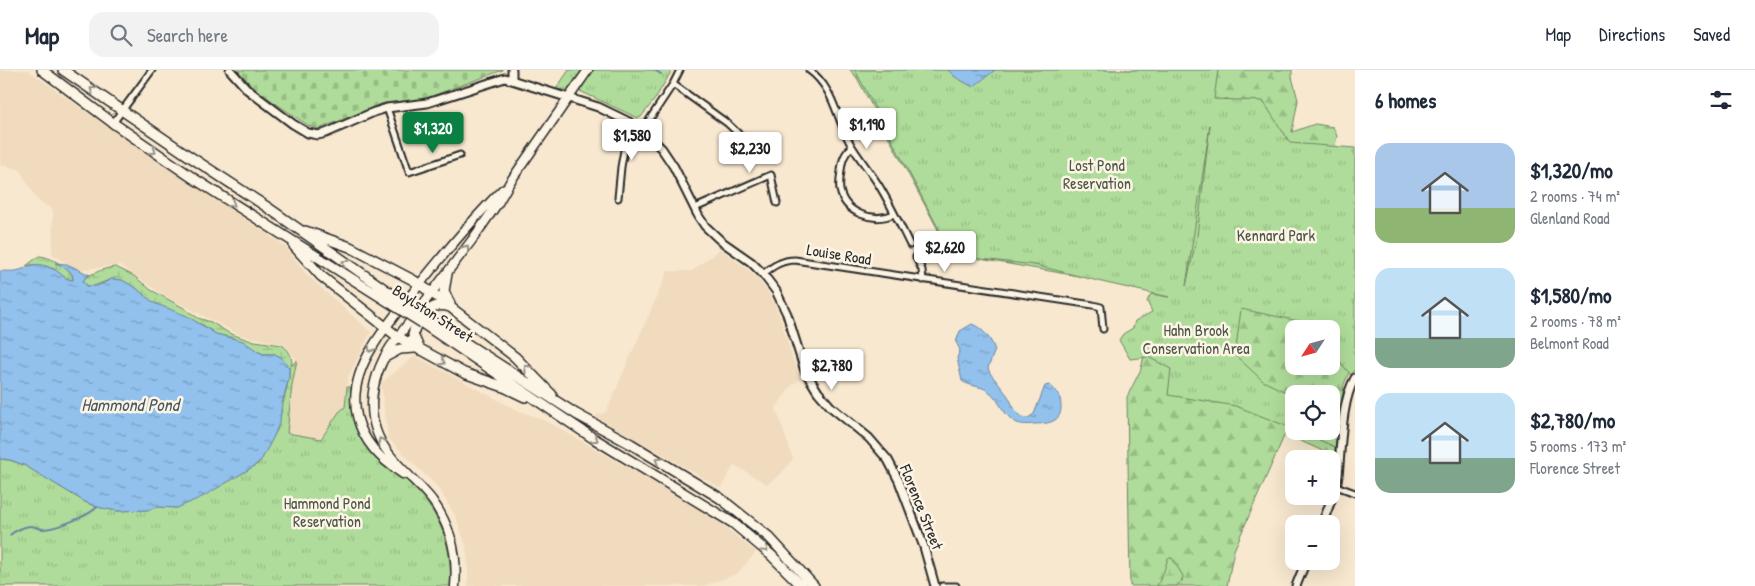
<!DOCTYPE html>
<html lang="en">
<head>
<meta charset="utf-8">
<style>
  body { margin:0; font-family:"Patrick Hand",sans-serif; background:#f2f2f3; color:#1f2937; height:100vh; display:flex; flex-direction:column; font-size:19px; white-space:nowrap }
  * { box-sizing:border-box; margin:0 }
  p { font-size:16px; color:#747a83 }
  .icon { flex:none; width:28px; height:28px; fill:none; stroke:currentColor; stroke-width:2; stroke-linecap:round; stroke-linejoin:round }
  .map { position:relative; flex:1; overflow:hidden }
  .side { display:flex; flex-direction:column; background:#fff; width:400px }
  .side>* { flex:none }
  .needle { width:32px; rotate:234deg }
  .tools { position:absolute; left:1285px; top:250px; display:grid; gap:10px }
  .tools a { display:grid; place-items:center; width:55px; height:55px; border-radius:10px; background:#fff; box-shadow:0 5px 20px #0002; font-size:25px }
  .price { position:absolute; translate:-50% -42px; padding:0 11px; border-radius:5px; background:#fff; color:#222; font-size:16px; line-height:32px; filter:drop-shadow(0 1px 2px #0008) }
  .price::after { content:''; position:absolute; left:50%; top:30px; width:15px; height:11px; margin-left:-8px; background:inherit; clip-path:polygon(0 0,100% 0,50% 100%) }
  .price.on { background:#0b8043; color:#fff }
  ul { padding:0; list-style:none }
  li { display:flex; align-items:center; gap:15px; height:125px; padding:0 20px }
  li span { display:grid; place-items:center; flex:none; width:140px; height:100px; border-radius:15px; color:#555 }
  li>.icon { margin-inline-start:auto }
  span .icon { width:60px; height:60px; fill:#fffc; stroke-width:1 }
  li b { font-size:21px }
  h2 { display:flex; justify-content:space-between; align-items:center; height:60px; padding:0 20px; font-size:21px }
  header { display:flex; align-items:center; gap:30px; box-sizing:border-box; height:70px; padding:0 25px; background:#fff; border-bottom:1px solid #e0e1e3 }
  header strong { font-size:24px }
  nav { display:flex; gap:28px; margin-inline-start:auto; font-size:18px }
  .search { width:350px; height:45px; background:#f2f2f3; display:flex; align-items:center; gap:12px; box-sizing:border-box; padding:0 18px; border-radius:15px; color:#747a83; font-size:19px }
  main { display:flex; flex:1; min-height:0 }
  .map>svg:first-child { display:block }
  .built { fill:#f1dbbe }
  .forest { fill:url(#forest-firs); stroke:#6d8462; fill-rule:evenodd }
  .wetland { fill:url(#wetland-marsh); stroke:#6d8462 }
  .cemetery { fill:url(#cemetery-stones); stroke:#6d8462 }
  .park { fill:url(#park-tufts); stroke:#6d8462; fill-rule:evenodd }
  .water { fill:url(#water-ripples); stroke:#69859f }
  .lines { fill:none; stroke-linecap:round; stroke-linejoin:round }
  .stream { stroke:#69859f; stroke-width:2 }
  .street-casing { stroke:#2b2b2b; stroke-width:9 }
  .secondary-casing { stroke:#2b2b2b; stroke-width:11 }
  .primary-casing { stroke:#2b2b2b; stroke-width:11 }
  .highway-casing { stroke:#2b2b2b; stroke-width:12 }
  .street { stroke:#fcf5e5; stroke-width:5 }
  .secondary { stroke:#fcf5e5; stroke-width:7 }
  .primary { stroke:#fcf5e5; stroke-width:8 }
  .highway { stroke:#fcf5e5; stroke-width:9 }
  .highway-bridge-casing { stroke:#2b2b2b; stroke-width:12; stroke-linecap:butt }
  .highway-bridge { stroke:#fcf5e5; stroke-width:9 }
  .oneway { stroke:#949088 }
  .labels { text-anchor:middle; stroke-width:5; stroke-linejoin:round; paint-order:stroke }
  .park-label { font-size:16px; fill:#4c5747; stroke:#fcf5e5 }
  .street-label { font-size:16px; fill:#2b2b2b; stroke:#fcf5e5 }
  .water-label { font-size:18px; font-style:italic; fill:#4a5865; stroke:#fcf5e5 }
</style>
</head>
<body>
<header>
<strong>Map</strong>
<div class="search"><svg class="icon" aria-label="search" viewBox="0 0 24 24"><circle cx="10" cy="10" r="6"/><path d="M15 15l6 6"/></svg>Search here</div>
<nav><a>Map</a><a>Directions</a><a>Saved</a></nav>
</header>
<main>
<div class="map">
<svg width="1355" height="516" viewBox="0 0 1355 516">
  <defs>
    <pattern id="forest-firs" width="22" height="20" patternUnits="userSpaceOnUse" patternTransform="scale(1.25)"><rect width="22" height="20" fill="#afdc9a"/><path d="M5 1l3.5 6h-7zM16 11l3.5 6h-7z" fill="#97bd85"/></pattern>
    <pattern id="wetland-marsh" width="20" height="14" patternUnits="userSpaceOnUse" patternTransform="scale(1.25)"><rect width="20" height="14" fill="#afdc9a"/><path d="M1 5h8M5 5V1M11 12h8M15 12V8" fill="none" stroke="#97bd85"/></pattern>
    <pattern id="cemetery-stones" width="16" height="16" patternUnits="userSpaceOnUse" patternTransform="scale(1.25)"><rect width="16" height="16" fill="#afdc9a"/><path d="M2 7V4a2 2 0 0 1 4 0v3zM10 15v-3a2 2 0 0 1 4 0v3z" fill="#97bd85"/></pattern>
    <pattern id="park-tufts" width="24" height="20" patternUnits="userSpaceOnUse" patternTransform="scale(1.25)"><rect width="24" height="20" fill="#afdc9a"/><path d="M3 7l-1-3M5 7V3M7 7l1-3M15 17l-1-3M17 17v-4M19 17l1-3" fill="none" stroke="#97bd85"/></pattern>
    <pattern id="water-ripples" width="26" height="14" patternUnits="userSpaceOnUse" patternTransform="scale(1.25)"><rect width="26" height="14" fill="#92c1ed"/><path d="M2 4q2-2 4 0t4 0M15 11q2-2 4 0t4 0" fill="none" stroke="#779dc0"/></pattern>
  </defs>
  <rect width="100%" height="100%" fill="#f8e8d0"/>
  <filter id="ink" filterUnits="userSpaceOnUse"><feTurbulence type="fractalNoise" baseFrequency=".02" numOctaves="2"/><feDisplacementMap in="SourceGraphic" scale="10" xChannelSelector="R" yChannelSelector="G"/><feConvolveMatrix kernelMatrix="1 2 1 2 8 2 1 2 1" color-interpolation-filters="sRGB"/></filter>
  <g filter="url(#ink)">
    <path class="built" d="M0 0H28L116 63 285 176 307 205 371 262 348 307 345 337 339 342 321 369 287 363 292 315 297 290 284 274 242 266 161 224 120 195 78 200 52 184 53 140 37 130 19 99 0 95Z
      M720 179 746 198 758 209 770 225 780 247 792 287 801 309 791 316 776 338 793 389 780 405 767 414 734 395 721 418 595 346 606 342 668 201H692Z
      M415 286 515 339 550 353 710 445 756 482 737 504 703 516H468V498L466 476 455 445 438 418 388 368 381 313Z"/>
    <path class="forest" d="M850 0H1292V7L1298 30 1292 62 1315 54 1333 57 1337 66 1335 75 1342 82 1355 289 1344 314 1334 386 1285 364 1234 480 1227 516H1130L1127 327 1141 299 1159 220 951 184 857 8ZM1294 259H1331V296H1294ZM1294 324H1331V361H1294Z"/>
    <path class="wetland" d="M39 186C49 186 74 199 73 210 64 209 62 204 55 200 47 195 34 193 26 196Z
      M116 197 134 206 151 220 184 238 198 248 211 252 229 263 248 270 282 275C292 282 294 291 290 303L282 288 275 284H263L233 268 216 264 203 255 154 233 136 218 122 210 112 209 91 217 85 214 83 211 86 207C94 203 107 197 116 197Z
      M1168 488H1172L1183 506 1182 511 1177 516H1157L1164 501Z"/>
    <path class="cemetery" d="M237 0H503L421 30 384 33 319 59 309 56 256 20Z"/>
    <path class="park" d="M569 0H672L655 29 641 47 638 48 571 17 565 20 556 19Z
      M855 0H1218L1214 29 1263 31 1290 73 1355 78V299L1351 305 1331 281V259H1313L1308 253 1241 239 1235 285 1263 311 1294 326V359L1236 336 1168 325 1171 299 1148 287 1130 289 1119 270 1123 264 1133 258 1135 251 1152 242 1147 231 1151 224 1169 227 1106 213 1035 195 953 186ZM1210 55 1197 166 1186 216Z
      M297 290 292 315 287 363 321 369 339 342 345 337 347 317H351C348 348 359 376 384 395 393 402 404 407 412 416 440 443 453 477 450 516H0V389L9 390 24 395 85 432 97 437 117 441 147 440 158 437 177 438 226 413 259 393 277 360 289 308V298Z
      M1331 339 1342 342 1335 377 1299 361H1331Z"/>
    <path class="water" d="M948 0H995L973 17 955 7Z
      M55 193 67 194 90 205 86 207 83 211 87 216H97L112 209 122 210 136 218 154 233 187 246 216 264 243 271 257 281 263 284H275L282 288 289 298V308L282 333 280 351 274 366 262 389 253 397 204 426 177 438 158 437 147 440 117 441 97 437 85 432 24 395 10 390 0 389V201C6 201 14 202 20 200 36 194 35 192 53 199 61 202 64 210 73 210 74 201 63 196 55 193Z
      M972 254C984 259 991 269 995 280L988 298 990 303 1008 326 1015 340 1022 347 1028 348 1034 344 1045 316 1049 315 1059 324C1065 347 1058 354 1034 354 1027 355 1018 355 1012 350 1002 342 998 327 987 320 980 316 969 316 962 311L957 288 960 280 956 272 960 261Z"/>
    <g class="lines">
      <path class="stream" d="M654 0 661 4
        M10 465C14 461 25 456 31 456 35 456 39 459 43 459 55 459 89 446 97 437"/>
      <g class="street-casing">
        <path id="street" d="M809 0C834 18 836 48 850 73 858 87 869 100 878 114 890 133 900 155 910 175
          M673 14 727 53 743 68
          M387 38 409 102 460 85
          M113 53 152 0
          M642 61 673 14 680 0
          M852 77C844 83 842 91 841 101 840 107 839 114 840 120 845 144 874 153 894 144
          M618 128 621 97 629 52
          M695 138 771 105 777 133
          M916 187 922 200 923 210
          M763 204C773 196 782 190 795 190L1093 235 1101 237 1103 259
          M1336 416 1355 423
          M942 516H956"/>
      </g>
      <g class="secondary-casing">
        <path id="secondary" d="M230 0 248 20 293 54 308 63 318 65 326 63 374 42 387 38 427 33 505 8 598 37 629 52 648 65 662 79 674 97 699 147 705 156 721 171 751 192 763 204 776 221 787 244 805 301 818 322 831 337 869 368 888 390 899 411 924 477 935 516
          M512 9V0
          M1322 454C1328 438 1335 423 1338 406 1341 379 1341 331 1355 308
          M1296 516 1306 491"/>
      </g>
      <g class="primary-casing">
        <path id="primary" d="M403 404C354 373 341 328 372 278 384 257 400 239 415 220 442 186 471 151 502 120
          M455 516C458 485 450 455 432 430 419 413 402 401 390 385 363 352 369 310 391 276L472 170 498 133 510 112 588 0"/>
      </g>
      <g class="highway-casing">
        <path id="highway" d="M42 0 113 53 193 108 395 236
          M63 0 189 86 267 137 400 230
          M305 161 350 177 413 210 432 223 515 287 552 325
          M294 176 321 206 398 267 464 303 504 317 525 327
          M447 204 444 221 450 234
          M427 248 576 344 631 374 720 428 769 467 814 516
          M422 253 593 368 733 453 771 485 802 516
          M420 280 413 265C416 248 433 230 450 237
          M385 287 400 279 415 278"/>
      </g>
      <use href="#street" class="street"/>
      <use href="#secondary" class="secondary"/>
      <use href="#primary" class="primary"/>
      <use href="#highway" class="highway"/>
      <g class="highway-bridge-casing">
        <path id="highway-bridge" d="M400 230 427 248
          M395 236 422 253"/>
      </g>
      <use href="#highway-bridge" class="highway-bridge"/>
    </g>
    <defs><path id="oneway-chevron" d="M-2-3.5L2.5 0L-2 3.5" fill="none" stroke-width="1.6" stroke-linecap="round" stroke-linejoin="round" transform="scale(1.25)"/></defs>
    <g class="oneway">
      <use href="#oneway-chevron" transform="translate(93 20) rotate(-145)"/>
      <use href="#oneway-chevron" transform="translate(153 81) rotate(35)"/>
      <use href="#oneway-chevron" transform="translate(232 134) rotate(33)"/>
      <use href="#oneway-chevron" transform="translate(466 178) rotate(-54)"/>
      <use href="#oneway-chevron" transform="translate(345 193) rotate(-145)"/>
      <use href="#oneway-chevron" transform="translate(371 279) rotate(120)"/>
      <use href="#oneway-chevron" transform="translate(442 292) rotate(28)"/>
      <use href="#oneway-chevron" transform="translate(527 298) rotate(-135)"/>
      <use href="#oneway-chevron" transform="translate(595 369) rotate(32)"/>
      <use href="#oneway-chevron" transform="translate(381 371) rotate(-118)"/>
      <use href="#oneway-chevron" transform="translate(658 390) rotate(-149)"/>
      <use href="#oneway-chevron" transform="translate(765 479) rotate(42)"/>
    </g>
  </g>
  <g class="labels">
    <g class="park-label">
      <text x="1097" y="101">Lost Pond<tspan x="1097" dy="18">Reservation</tspan></text>
      <text x="1276" y="171">Kennard Park</text>
      <text x="1196" y="266">Hahn Brook<tspan x="1196" dy="18">Conservation Area</tspan></text>
      <text x="327" y="439">Hammond Pond<tspan x="327" dy="18">Reservation</tspan></text>
    </g>
    <g class="street-label">
      <text transform="translate(839 184) rotate(9)" y="6">Louise Road</text>
      <text transform="translate(433 243) rotate(33)" y="6">Boylston Street</text>
      <text transform="translate(922 437) rotate(68)" y="6">Florence Street</text>
    </g>
    <g class="water-label">
      <text x="130" y="341">Hammond Pond</text>
    </g>
  </g>
</svg>
<div class="tools">
<a><svg class="needle" viewBox="-14 -14 28 28"><path d="M0-13l5 13h-10z" fill="#e53935"/><path d="M0 13l5-13h-10z" fill="#747a83"/></svg></a>
<a><svg class="icon" aria-label="locate" viewBox="0 0 24 24"><circle cx="12" cy="12" r="6"/><path d="M12 2v4M12 18v4M2 12h4M18 12h4"/></svg></a>
<a>+</a>
<a>−</a>
</div>
<b class="price" style="left:867px;top:80px">$1,190</b>
<b class="price on" style="left:433px;top:84px">$1,320</b>
<b class="price" style="left:632px;top:91px">$1,580</b>
<b class="price" style="left:750px;top:104px">$2,230</b>
<b class="price" style="left:945px;top:203px">$2,620</b>
<b class="price" style="left:832px;top:321px">$2,780</b>
</div>
<section class="side">
<h2>6 homes<svg class="icon" aria-label="filters" viewBox="0 0 24 24"><path d="M4 7h16M4 17h16"/><circle cx="9" cy="7" r="2"/><circle cx="15" cy="17" r="2"/></svg></h2>
<ul>
<li><span style="background:linear-gradient(#a9c7e8 65%,#8fb573 0)"><svg class="icon" aria-label="home" viewBox="0 0 24 24"><path d="M3 11l9-7 9 7M6 9v11h12V9"/></svg></span><div><b>$1,320/mo</b><p>2 rooms · 74 m²</p><p>Glenland Road</p></div></li>
<li><span style="background:linear-gradient(#bfe0f5 70%,#7fa58c 0)"><svg class="icon" aria-label="home" viewBox="0 0 24 24"><path d="M3 11l9-7 9 7M6 9v11h12V9"/></svg></span><div><b>$1,580/mo</b><p>2 rooms · 78 m²</p><p>Belmont Road</p></div></li>
<li><span style="background:linear-gradient(#bfe0f5 65%,#7fa58c 0)"><svg class="icon" aria-label="home" viewBox="0 0 24 24"><path d="M3 11l9-7 9 7M6 9v11h12V9"/></svg></span><div><b>$2,780/mo</b><p>5 rooms · 173 m²</p><p>Florence Street</p></div></li>
</ul>
</section>
</main>
</body>
</html>
